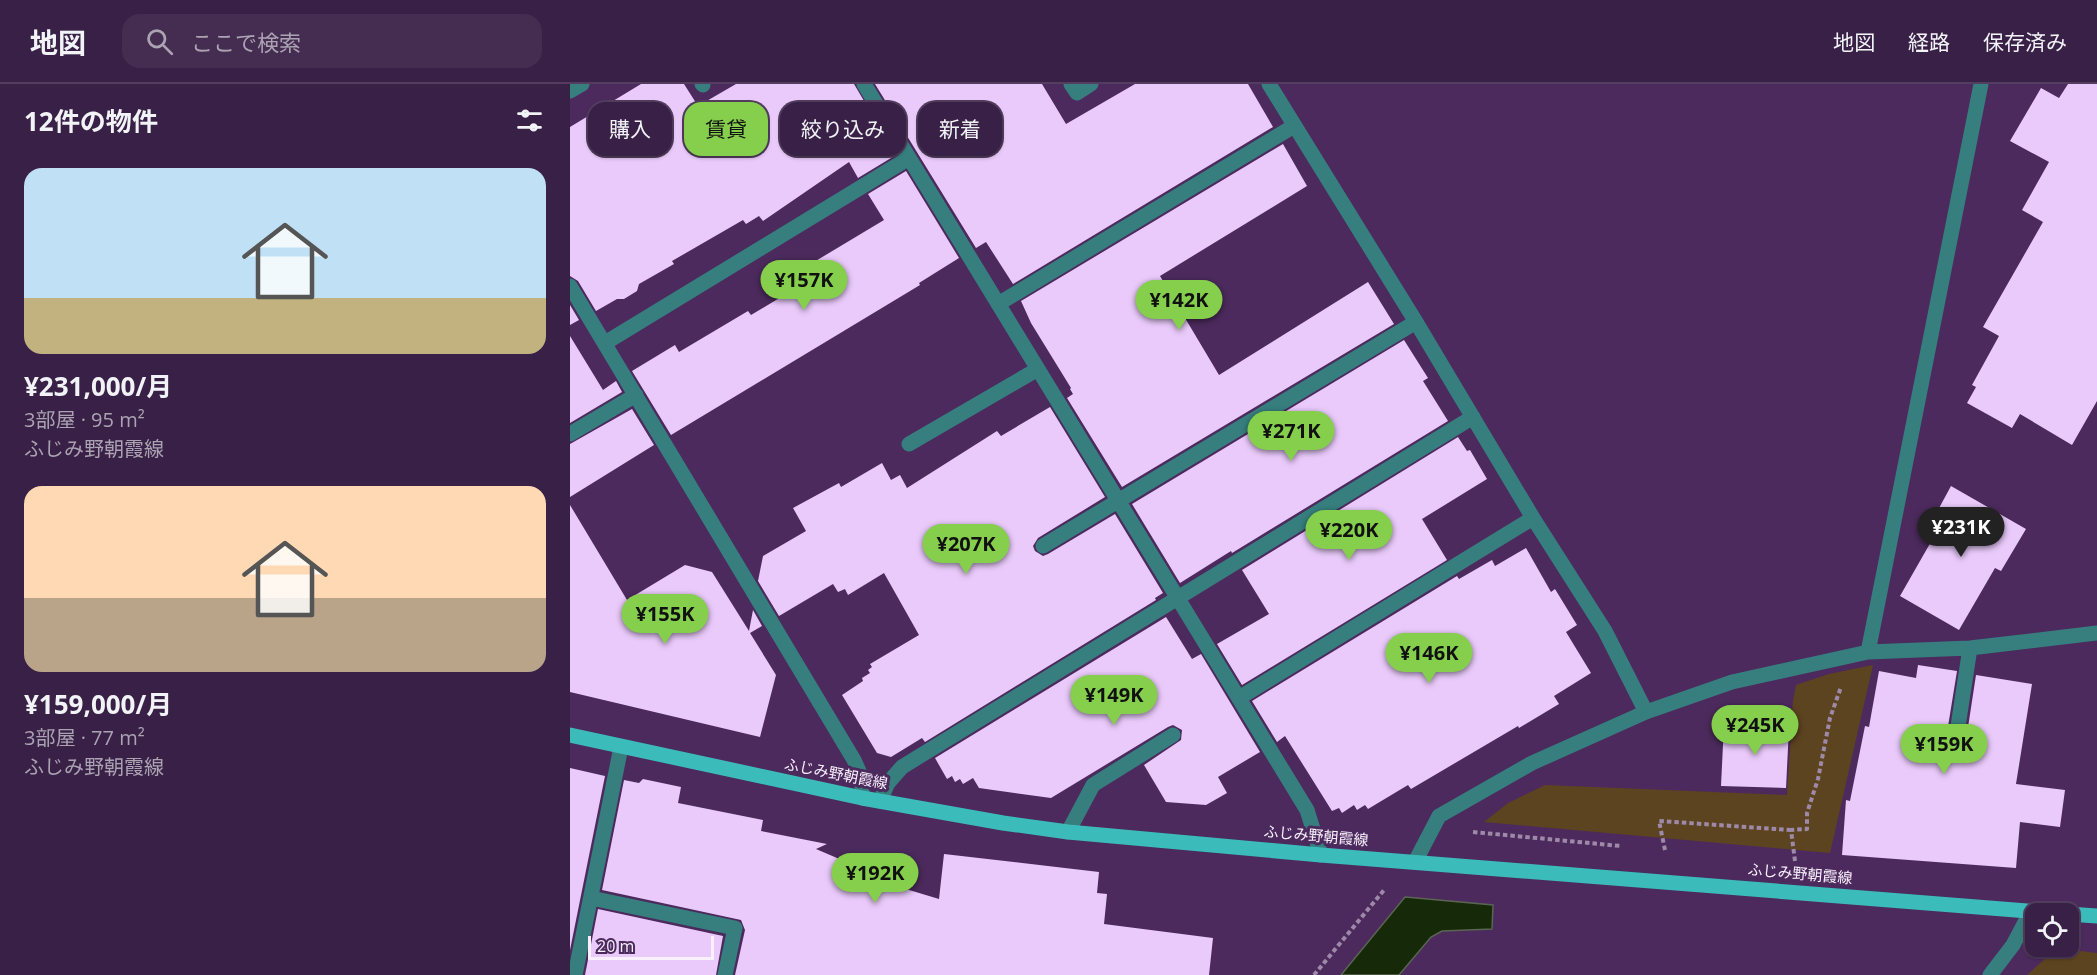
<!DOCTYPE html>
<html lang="ja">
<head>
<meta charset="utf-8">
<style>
  body { margin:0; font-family:"Open Sans","Noto Sans JP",sans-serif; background:#442d51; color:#f1f3f6; height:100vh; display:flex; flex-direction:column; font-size:22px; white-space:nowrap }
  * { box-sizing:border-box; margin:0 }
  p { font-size:20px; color:#aba3b3 }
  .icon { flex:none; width:33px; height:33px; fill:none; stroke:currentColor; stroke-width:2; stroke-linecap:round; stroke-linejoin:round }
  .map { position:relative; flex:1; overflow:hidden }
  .drawer { display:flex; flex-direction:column; background:#392046; width:570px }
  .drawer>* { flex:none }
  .banner { position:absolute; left:18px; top:18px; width:570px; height:54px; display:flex; gap:12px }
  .buttons { position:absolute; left:1455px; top:819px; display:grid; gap:12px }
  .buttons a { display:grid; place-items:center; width:54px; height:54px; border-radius:12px; background:#392046; box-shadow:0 2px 4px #0004,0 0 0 2px #533e5f; font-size:30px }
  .scale { position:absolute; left:18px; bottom:15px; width:126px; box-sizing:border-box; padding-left:6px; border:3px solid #f8f0fd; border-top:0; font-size:16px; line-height:21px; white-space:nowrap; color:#f8f0fd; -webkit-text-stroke:4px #4c2a5d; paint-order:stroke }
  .price { position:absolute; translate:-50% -51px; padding:0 14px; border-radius:21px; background:#85cf4c; color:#111; font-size:20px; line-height:39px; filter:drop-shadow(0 2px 3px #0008) }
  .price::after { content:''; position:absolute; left:50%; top:36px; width:18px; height:14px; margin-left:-9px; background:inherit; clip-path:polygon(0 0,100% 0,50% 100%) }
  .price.on { background:#222; color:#fff }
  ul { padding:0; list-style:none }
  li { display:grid; align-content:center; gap:12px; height:318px; padding:0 24px }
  li span { display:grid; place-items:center; height:186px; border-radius:18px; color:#555 }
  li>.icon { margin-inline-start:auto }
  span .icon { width:108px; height:108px; fill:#fffc; stroke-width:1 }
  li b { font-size:26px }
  h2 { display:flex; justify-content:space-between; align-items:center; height:72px; padding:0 24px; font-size:26px }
  .pill { padding:0 21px; border-radius:18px; background:#392046; box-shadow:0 2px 4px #0004,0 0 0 2px #533e5f; font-size:21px; line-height:54px }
  .pill.on { background:#85cf4c; color:#111 }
  header { display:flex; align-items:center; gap:36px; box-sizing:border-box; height:84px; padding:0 30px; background:#392046; border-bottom:2px solid #533e5f }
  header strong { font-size:28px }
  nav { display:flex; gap:33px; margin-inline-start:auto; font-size:21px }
  .search { width:420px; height:54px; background:#442d51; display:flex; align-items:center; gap:15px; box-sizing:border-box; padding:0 21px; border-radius:18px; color:#aba3b3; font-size:22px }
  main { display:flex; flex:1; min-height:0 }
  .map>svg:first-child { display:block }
  .green { fill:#5d4420 }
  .water { fill:#162908; stroke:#5a6552; stroke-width:1.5 }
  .building { fill:#eacafb }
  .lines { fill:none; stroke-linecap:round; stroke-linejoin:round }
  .path { stroke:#9e89a9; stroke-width:4; stroke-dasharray:4.5 3; stroke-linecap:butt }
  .minor { stroke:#367f7e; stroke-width:15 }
  .major { stroke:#3bbcbb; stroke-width:15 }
  .labels { text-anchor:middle; stroke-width:6; stroke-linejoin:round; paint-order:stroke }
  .street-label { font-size:15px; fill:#f8f0fd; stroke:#4c2a5d }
</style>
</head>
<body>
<header>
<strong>地図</strong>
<div class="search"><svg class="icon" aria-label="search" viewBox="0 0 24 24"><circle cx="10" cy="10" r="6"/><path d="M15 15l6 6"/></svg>ここで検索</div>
<nav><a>地図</a><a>経路</a><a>保存済み</a></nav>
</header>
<main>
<section class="drawer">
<h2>12件の物件<svg class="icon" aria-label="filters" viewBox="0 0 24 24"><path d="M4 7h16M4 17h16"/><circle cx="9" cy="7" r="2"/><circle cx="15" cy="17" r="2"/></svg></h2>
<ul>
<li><span style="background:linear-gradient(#bfe0f5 70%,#c2b280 0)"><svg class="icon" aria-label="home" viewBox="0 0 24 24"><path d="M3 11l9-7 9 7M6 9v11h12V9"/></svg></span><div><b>¥231,000/月</b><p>3部屋 · 95 m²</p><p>ふじみ野朝霞線</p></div></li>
<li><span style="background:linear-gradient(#ffd9b3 60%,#b9a48a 0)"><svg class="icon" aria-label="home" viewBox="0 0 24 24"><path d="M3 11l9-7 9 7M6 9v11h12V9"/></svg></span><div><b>¥159,000/月</b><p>3部屋 · 77 m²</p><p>ふじみ野朝霞線</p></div></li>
</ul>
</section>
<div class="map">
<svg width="1527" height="891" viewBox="0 0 1527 891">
  <rect width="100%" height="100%" fill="#4c2a5d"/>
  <path class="green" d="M1303 581 1260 769 914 738 938 719 975 701 1217 711 1223 617 1226 601 1259 590Z
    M1487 864 1527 869V891H1457Z"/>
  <path class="water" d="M835 813 923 821 922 845 872 847 861 853 829 891H771Z"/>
  <path class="building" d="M71 0H114L128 22 166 0H284L326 71 288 94 279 78 193 137 189 132 176 140 173 136 102 177 104 180 69 200 67 207 54 215H47L26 227 8 197 0 192V43Z
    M305 0H472L496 40 565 0H678L703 43 443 200 416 158 406 164Z
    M1498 0H1527V317L1502 361 1450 330 1442 344 1397 319 1406 303 1402 301 1429 252 1413 243 1473 138 1452 126 1479 78 1440 57 1471 4 1489 14Z
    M713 60 737 102 590 192 649 291 798 198 824 240 552 403 497 314 503 310 500 305 501 304 461 239 451 217Z
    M336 87 389 174 349 199 350 201 101 351 62 287 105 261 109 268 178 227 181 231 251 189 244 178 314 136 298 110Z
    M0 221 9 236 0 241Z
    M0 252 33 306 46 297 52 308 0 339Z
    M834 256 858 294 853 297 878 337 662 469 661 467 610 499 562 420Z
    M480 323 535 413 468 454 463 462 465 467 473 472 478 470 545 430 593 509 585 514 586 516 355 658 352 654 321 673 307 669 272 611 293 597 292 594 300 589 298 586 302 583 300 580 349 551 314 489 278 511 275 505 268 508 263 500 209 532 188 497 193 472 236 447 223 424 269 399 271 403 312 379 321 396 330 391 337 404 427 347 431 352Z
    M62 325 84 361 0 413V360Z
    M888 353 897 367 900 366 917 395 852 435 877 476 672 601 647 560 699 530 672 486Z
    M1381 402 1456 445 1431 487 1425 484 1389 546 1330 512 1374 435 1368 426Z
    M0 421 57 516 115 481 142 488 179 547 183 526 192 542 180 549 206 591 190 653 0 608Z
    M956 464 981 508 985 505 1007 541 996 548 1021 589 984 612 989 620 949 644 948 642 841 705 838 701 798 725 795 721 787 726 784 721 772 729 769 724 762 727 715 652 707 658 682 617 887 492 889 495 922 476 925 482Z
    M596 533 622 575 631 570 690 668 648 693 657 709 636 721 596 718 574 681 611 656 612 646 603 641 598 643 481 714 409 704 403 694 393 700 390 695 385 698 382 692 377 695 365 674Z
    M1348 581 1387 587 1375 661 1376 666 1383 671H1389L1395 663 1406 591 1462 600 1446 700 1495 706 1490 743 1450 738 1446 784 1272 771 1276 716 1280 717 1295 642 1299 643 1309 587 1346 594Z
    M1154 640 1219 644 1216 704 1151 702Z
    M0 684 35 692 0 866Z
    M73 695 111 703 108 719 193 736 191 747 257 760 246 765 295 786 296 793 369 815 374 770 529 788 527 809 537 810 534 840 643 854 639 891H165L175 846 171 836 32 806 54 696 69 699Z
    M28 825 153 852 146 891H15Z"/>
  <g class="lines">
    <path class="path" d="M903 748 1051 762
      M1095 766 1089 737 1221 746
      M1225 777 1221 746 1237 745V729L1248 695 1260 634 1271 603
      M744 891 814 806"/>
    <path class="minor" d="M132 0 133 1
      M294 0 737 726 751 771
      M501 0 507 9 521 0
      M699 0 846 238 963 434 1035 547 1076 628
      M0 7 12 0
      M0 202 284 676 292 694V714
      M428 220 724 42
      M35 259 339 74
      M0 350 66 311
      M339 360 468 285
      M473 462 846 238
      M1298 568 1411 0
      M669 614 963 434
      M1385 662 1400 564
      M310 717 318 699 332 683 903 333
      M498 748 523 701 603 651
      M845 778 869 732 962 679 1076 628 1162 598 1298 568 1400 564 1527 549
      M21 814 165 844 155 891
      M5 891 51 663
      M1420 891 1443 861 1461 827"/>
    <path class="major" d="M0 651 292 714 433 739 498 748 751 771 1496 830
      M1498 830 1527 832"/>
  </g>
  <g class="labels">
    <g class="street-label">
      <text transform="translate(266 690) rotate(11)" y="5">ふじみ野朝霞線</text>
      <text transform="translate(746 752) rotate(5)" y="5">ふじみ野朝霞線</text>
      <text transform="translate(1230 790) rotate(5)" y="5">ふじみ野朝霞線</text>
    </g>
  </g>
</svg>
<div class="buttons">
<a><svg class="icon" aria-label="locate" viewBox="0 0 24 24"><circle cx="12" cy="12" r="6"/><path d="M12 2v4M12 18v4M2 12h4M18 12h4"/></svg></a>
</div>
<div class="scale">20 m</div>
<b class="price" style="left:234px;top:227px">¥157K</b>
<b class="price" style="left:609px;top:247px">¥142K</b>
<b class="price" style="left:721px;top:378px">¥271K</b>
<b class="price on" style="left:1391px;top:474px">¥231K</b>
<b class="price" style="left:779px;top:477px">¥220K</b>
<b class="price" style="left:396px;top:491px">¥207K</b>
<b class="price" style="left:95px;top:561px">¥155K</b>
<b class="price" style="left:859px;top:600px">¥146K</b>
<b class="price" style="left:544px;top:642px">¥149K</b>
<b class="price" style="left:1185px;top:672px">¥245K</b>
<b class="price" style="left:1374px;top:691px">¥159K</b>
<b class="price" style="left:305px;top:820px">¥192K</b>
<div class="banner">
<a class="pill">購入</a>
<a class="pill on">賃貸</a>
<a class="pill">絞り込み</a>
<a class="pill">新着</a>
</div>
</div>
</main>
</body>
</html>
